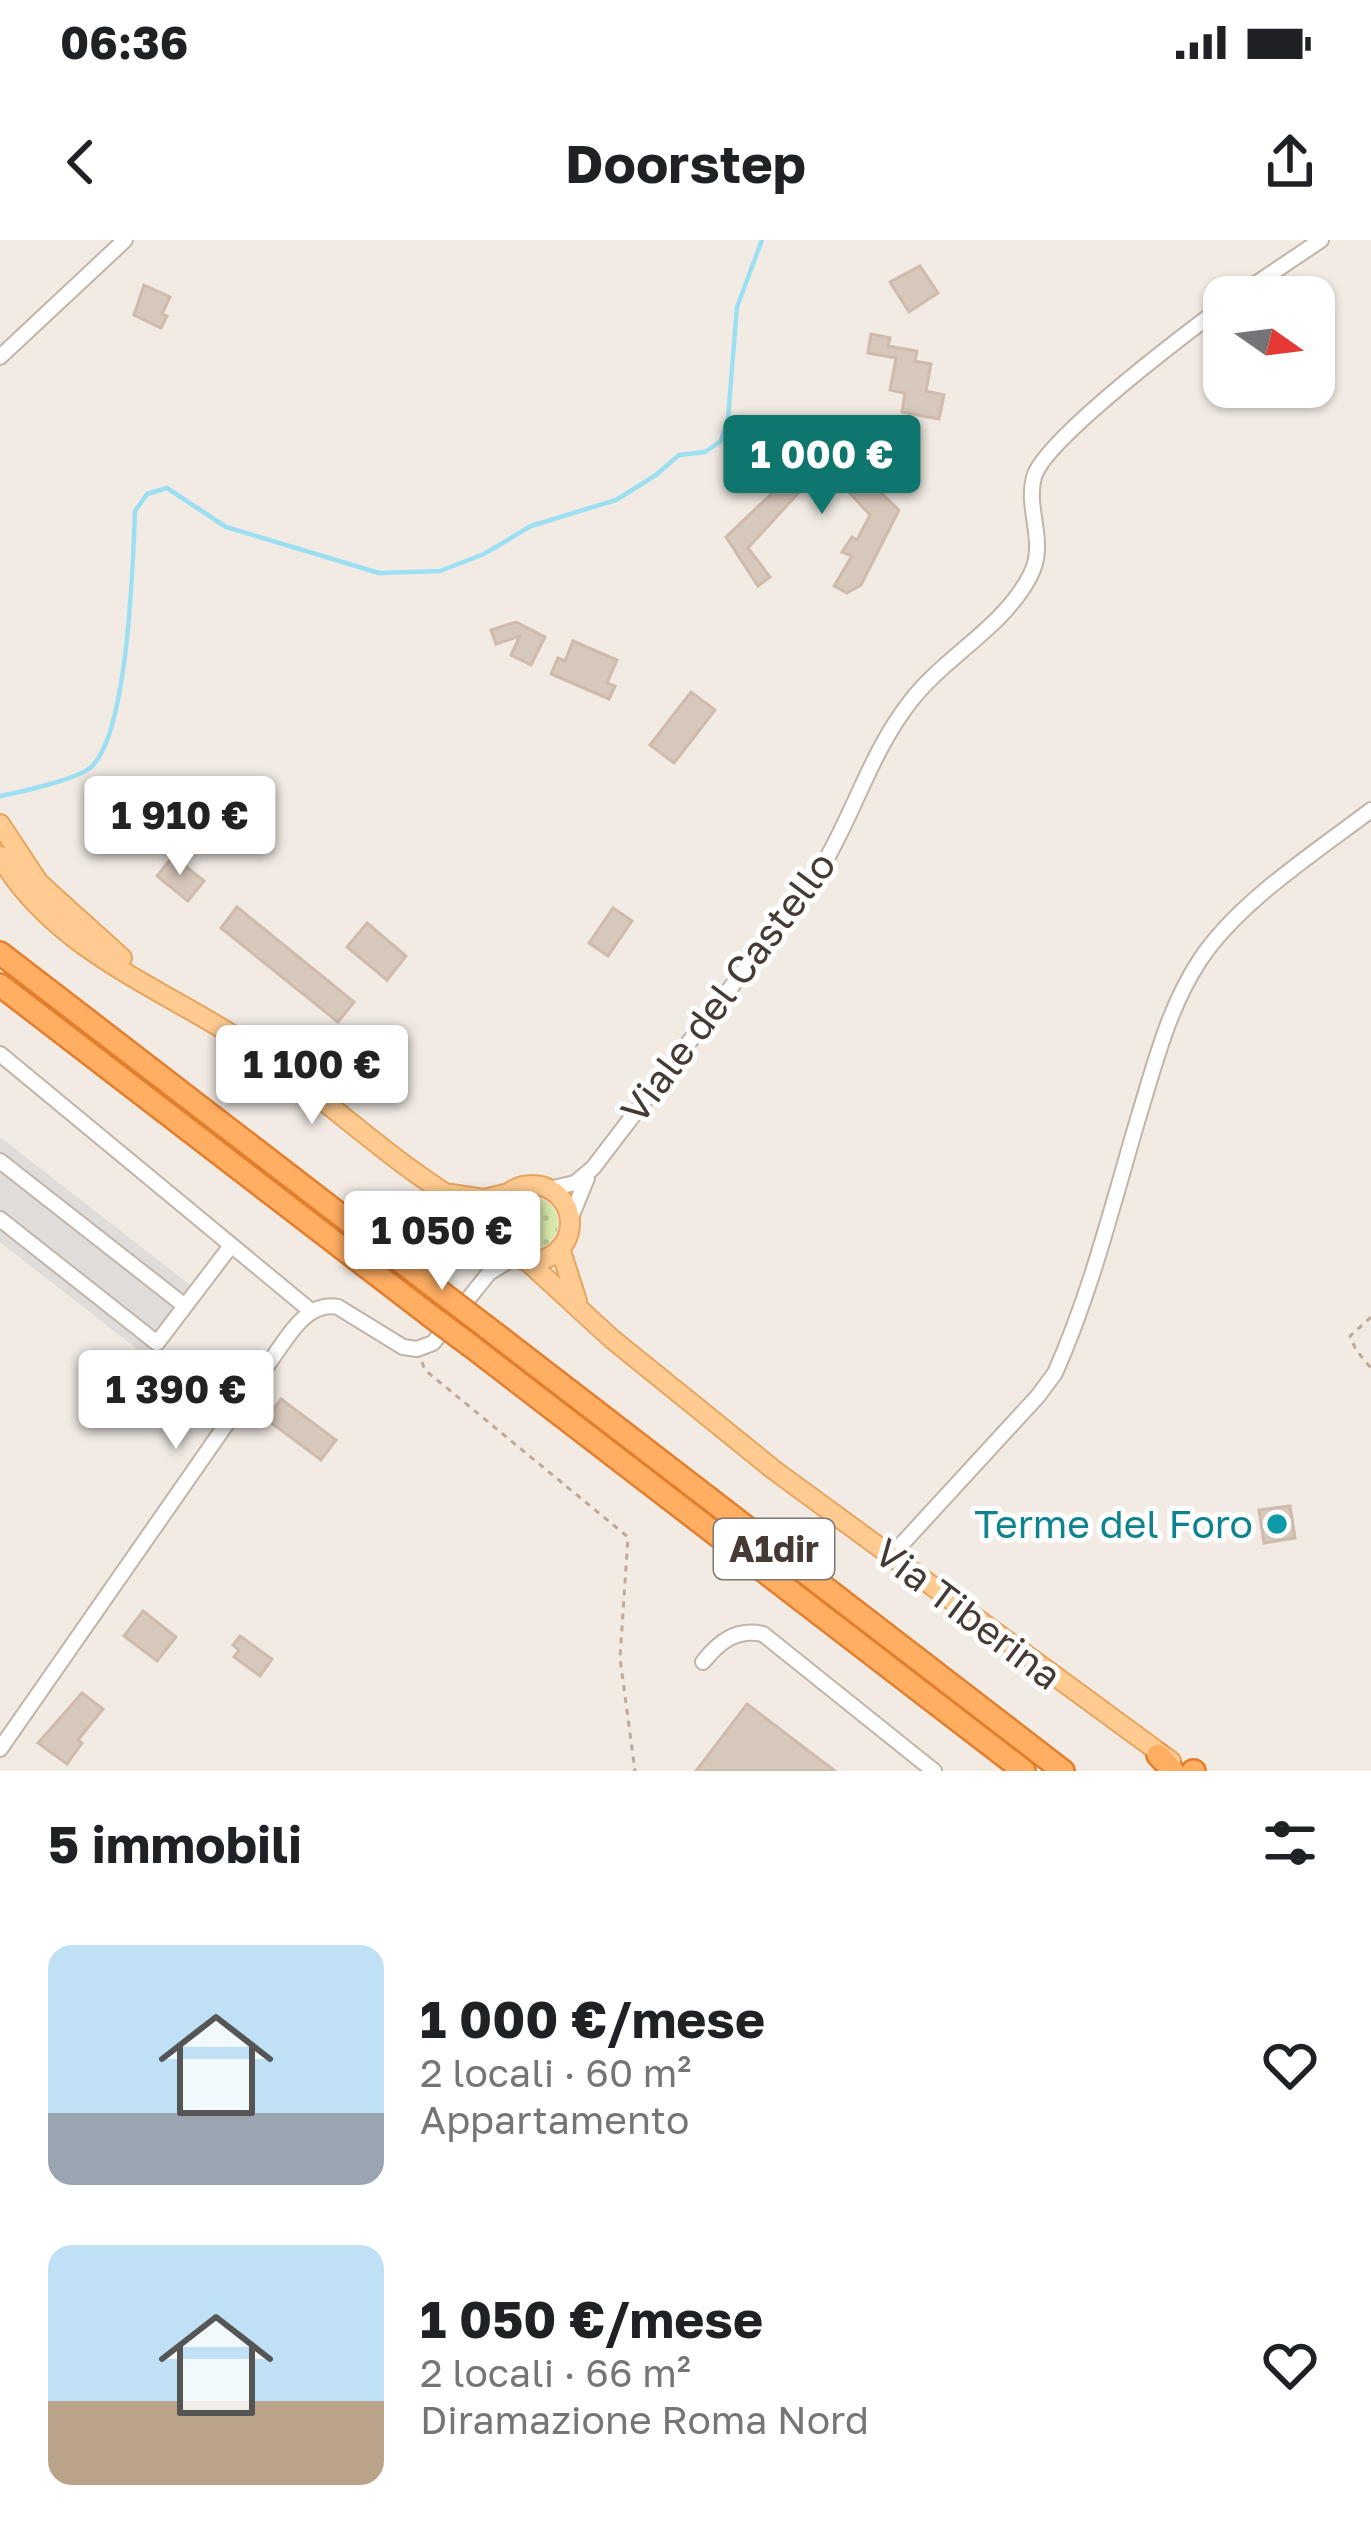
<!DOCTYPE html>
<html lang="it">
<head>
<meta charset="utf-8">
<style>
  body { margin:0; font-family:"Golos Text",sans-serif; background:#f2f2f2; color:#202124; height:100vh; display:flex; flex-direction:column; font-size:45px; white-space:nowrap }
  * { box-sizing:border-box; margin:0 }
  p { font-size:39px; color:#757577 }
  .icon { flex:none; width:66px; height:66px; fill:none; stroke:currentColor; stroke-width:2; stroke-linecap:round; stroke-linejoin:round }
  .map { position:relative; height:1531px; overflow:hidden }
  .sheet { display:flex; flex-direction:column; background:#fff; flex:1 }
  .sheet>* { flex:none }
  .needle { width:78px; rotate:104deg }
  .tools { position:absolute; left:1203px; top:36px; display:grid; gap:24px }
  .tools a { display:grid; place-items:center; width:132px; height:132px; border-radius:24px; background:#fff; box-shadow:0 3px 9px #0004; font-size:60px }
  .price { position:absolute; translate:-50% -102px; padding:0 27px; border-radius:12px; background:#fff; color:#222; font-size:39px; line-height:78px; filter:drop-shadow(0 3px 6px #0008) }
  .price::after { content:''; position:absolute; left:50%; top:72px; width:36px; height:27px; margin-left:-18px; background:inherit; clip-path:polygon(0 0,100% 0,50% 100%) }
  .price.active { background:#0f766e; color:#fff }
  ul { padding:0; list-style:none }
  li { display:flex; align-items:center; gap:36px; height:300px; padding:0 48px }
  li span { display:grid; place-items:center; flex:none; width:336px; height:240px; border-radius:24px; color:#555 }
  li>.icon { margin-inline-start:auto }
  span .icon { width:144px; height:144px; fill:#fffc; stroke-width:1 }
  li b { font-size:51px }
  h2 { display:flex; justify-content:space-between; align-items:center; height:144px; padding:0 48px; font-size:51px }
  .status { display:flex; justify-content:space-between; align-items:center; height:84px; padding:0 60px; background:#fff; direction:ltr }
  .status svg { height:33px; fill:currentColor }
  header { display:flex; justify-content:space-between; align-items:center; height:156px; padding:0 48px; background:#fff; font-size:54px; font-weight:700 }
  .map>svg:first-child { display:block }
  .grass { fill:url(#grass-dots) }
  .parking { fill:#e0dcd9 }
  .lines { fill:none; stroke-linecap:round; stroke-linejoin:round }
  .stream { stroke:#9ddff2; stroke-width:4.5 }
  .building { fill:#d7c8bc; stroke:#cfbbac; stroke-width:3 }
  .minor-casing { stroke:#c1b4a9; stroke-width:18 }
  .major-casing { stroke:#e7a45e; stroke-width:22 }
  .highway-casing { stroke:#e27f2f; stroke-width:26 }
  .path { stroke:#c0aa97; stroke-width:3; stroke-dasharray:6 6; stroke-linecap:butt }
  .minor { stroke:#fff; stroke-width:14 }
  .major { stroke:#ffcb90; stroke-width:18 }
  .highway { stroke:#ffae62; stroke-width:21 }
  .highway-bridge-casing { stroke:#e27f2f; stroke-width:26; stroke-linecap:butt }
  .highway-bridge { stroke:#ffae62; stroke-width:21 }
  .culture-dot { fill:#0f9aa8; stroke:#fff; stroke-width:4.5 }
  .labels { text-anchor:middle; stroke-width:10; stroke-linejoin:round; paint-order:stroke }
  .shield { fill:#fff; stroke:#7d7671; stroke-width:3 }
  .shield-label { font-size:36px; font-weight:bold; fill:#453b34 }
  .street-label { font-size:39px; fill:#453b34; stroke:#fff }
  .culture-label { font-size:39px; fill:#0d838f; stroke:#fff; text-anchor:end }
</style>
</head>
<body>
<div class="status"><b>06:36</b><svg viewBox="0 0 49 12"><path d="M0 12V9h3v3zM5 12V6h3v6zM10 12V3h3v9zM15 12V0h3v12zM26 1h20v11H26zM47 4h2v5h-2z"/></svg></div>
<header><svg class="icon" aria-label="back" viewBox="0 0 24 24"><path d="M15 5l-7 7 7 7"/></svg>Doorstep<svg class="icon" aria-label="share" viewBox="0 0 24 24"><path d="M12 15V3M7 8l5-5 5 5M5 13v7h14v-7"/></svg></header>
<div class="map">
<svg width="1371" height="1531" viewBox="0 0 1371 1531">
  <defs>
    <pattern id="grass-dots" width="8" height="8" patternUnits="userSpaceOnUse" patternTransform="scale(3)"><rect width="8" height="8" fill="#d8e8ab"/><path d="M2 2h.1M6 6h.1" fill="none" stroke="#bbc894" stroke-width="1.8" stroke-linecap="round"/></pattern>
  </defs>
  <rect width="100%" height="100%" fill="#f2ebe4"/>
  <path class="grass" d="M506 983a26 26 0 1 1 52 0a26 26 0 1 1-52 0Z"/>
  <path class="parking" d="M0 897 203 1055 150 1119 0 1002Z"/>
  <g class="lines">
    <path class="stream" d="M0 556C21 552 74 540 90 528 128 497 133 323 135 271L147 254 167 248 226 287 379 333 440 331 484 314 531 286 616 260 656 235 679 215 705 212 721 201 728 178 737 67 762 0"/>
  </g>
  <path class="building" d="M920 26 938 53 909 72 890 42Z
    M144 45 170 57 162 74 167 76 161 88 134 75Z
    M871 94 890 98 888 106 917 111 915 121 931 124 926 151 944 155 939 179 902 172 905 153 890 150 896 118 868 113Z
    M827 201 899 270 861 345 847 353 834 346 852 316 842 312 852 297 857 300 870 275 824 225 748 308 770 337 758 346 726 297Z
    M516 382 545 397 531 425 511 415 520 396 496 404 491 390Z
    M573 401 617 420 607 443 615 446 609 459 551 434 558 418 565 421Z
    M691 452 715 470 674 523 650 505Z
    M173 616 204 641 188 661 157 636Z
    M237 667 354 762 338 782 221 688Z
    M613 668 632 681 608 716 589 703Z
    M367 683 406 716 387 740 347 707Z
    M281 1159 336 1200 321 1220 266 1179Z
    M1290 1266 1295 1298 1264 1303 1259 1270Z
    M143 1371 176 1397 157 1421 124 1396Z
    M240 1396 272 1419 260 1436 234 1417 239 1410 233 1405Z
    M82 1453 103 1469 78 1500 82 1503 67 1524 38 1503Z
    M747 1464 835 1531H696Z"/>
  <g class="lines">
    <g class="minor-casing">
      <path id="minor" d="M1236 57 1321 0
        M0 117 125 0
        M0 814 311 1071
        M0 921 185 1066
        M549 949 575 943 593 928 819 632C853 577 870 513 910 462 945 416 1003 388 1030 336 1048 303 1025 270 1034 237 1044 200 1188 92 1224 65
        M0 979 157 1103 230 1007
        M569 982 587 938
        M489 1033 499 1002
        M890 1317 1038 1156 1055 1133C1092 1050 1114 959 1140 872 1156 820 1169 767 1200 720 1238 662 1316 612 1371 570
        M703 1422C719 1402 736 1388 763 1394L934 1531
        M0 1509 271 1120C288 1097 306 1061 338 1067L403 1107 417 1109 433 1103 489 1033 515 1017"/>
    </g>
    <g class="major-casing">
      <path id="major" d="M0 584 39 643 122 718
        M0 616C54 711 167 750 253 808 303 842 349 883 398 920 429 944 464 964 494 989
        M494 983a38 38 0 1 1 76 0a38 38 0 1 1-76 0Z
        M451 954 484 959 509 953
        M560 1008 577 1061
        M526 1020 612 1099 774 1230 1171 1521"/>
    </g>
    <g class="highway-casing">
      <path id="highway" d="M0 713 443 1054
        M0 745 428 1074
        M485 1086 1063 1531
        M471 1106 1024 1531
        M1158 1515 1173 1531
        M1193 1531H1194"/>
    </g>
    <path class="path" d="M1371 1077 1350 1096 1356 1110 1371 1128
      M422 1122 425 1130 628 1297 620 1418 635 1531"/>
    <use href="#minor" class="minor"/>
    <use href="#major" class="major"/>
    <use href="#highway" class="highway"/>
    <g class="highway-bridge-casing">
      <path id="highway-bridge" d="M443 1054 485 1086
        M428 1074 471 1106"/>
    </g>
    <use href="#highway-bridge" class="highway-bridge"/>
  </g>
  <circle class="culture-dot" cx="1277" cy="1284" r="12"/>
  <g class="labels">
    <rect class="shield" x="714" y="1279" width="120" height="60" rx="9"/>
    <g class="shield-label">
      <text x="774" y="1322">A1dir</text>
    </g>
    <g class="street-label">
      <text transform="translate(728 747) rotate(-53)" y="14">Viale del Castello</text>
      <text transform="translate(968 1374) rotate(37)" y="14">Via Tiberina</text>
    </g>
    <g class="culture-label">
      <text x="1253" y="1298">Terme del Foro</text>
    </g>
  </g>
</svg>
<div class="tools">
<a><svg class="needle" viewBox="-14 -14 28 28"><path d="M0-13l5 13h-10z" fill="#e53935"/><path d="M0 13l5-13h-10z" fill="#757577"/></svg></a>
</div>
<b class="price active" style="left:822px;top:277px">1 000 €</b>
<b class="price" style="left:180px;top:638px">1 910 €</b>
<b class="price" style="left:312px;top:887px">1 100 €</b>
<b class="price" style="left:442px;top:1053px">1 050 €</b>
<b class="price" style="left:176px;top:1212px">1 390 €</b>
</div>
<section class="sheet">
<h2>5 immobili<svg class="icon" aria-label="filters" viewBox="0 0 24 24"><path d="M4 7h16M4 17h16"/><circle cx="9" cy="7" r="2"/><circle cx="15" cy="17" r="2"/></svg></h2>
<ul>
<li><span style="background:linear-gradient(#bfe0f5 70%,#9aa5b1 0)"><svg class="icon" aria-label="home" viewBox="0 0 24 24"><path d="M3 11l9-7 9 7M6 9v11h12V9"/></svg></span><div><b>1 000 €/mese</b><p>2 locali · 60 m²</p><p>Appartamento</p></div><svg class="icon" aria-label="heart" viewBox="0 0 24 24"><path d="M12 20l-8-8c-3-5 5-10 8-4 3-6 11-1 8 4z"/></svg></li>
<li><span style="background:linear-gradient(#bfe0f5 65%,#b9a48a 0)"><svg class="icon" aria-label="home" viewBox="0 0 24 24"><path d="M3 11l9-7 9 7M6 9v11h12V9"/></svg></span><div><b>1 050 €/mese</b><p>2 locali · 66 m²</p><p>Diramazione Roma Nord</p></div><svg class="icon" aria-label="heart" viewBox="0 0 24 24"><path d="M12 20l-8-8c-3-5 5-10 8-4 3-6 11-1 8 4z"/></svg></li>
</ul>
</section>
</body>
</html>
